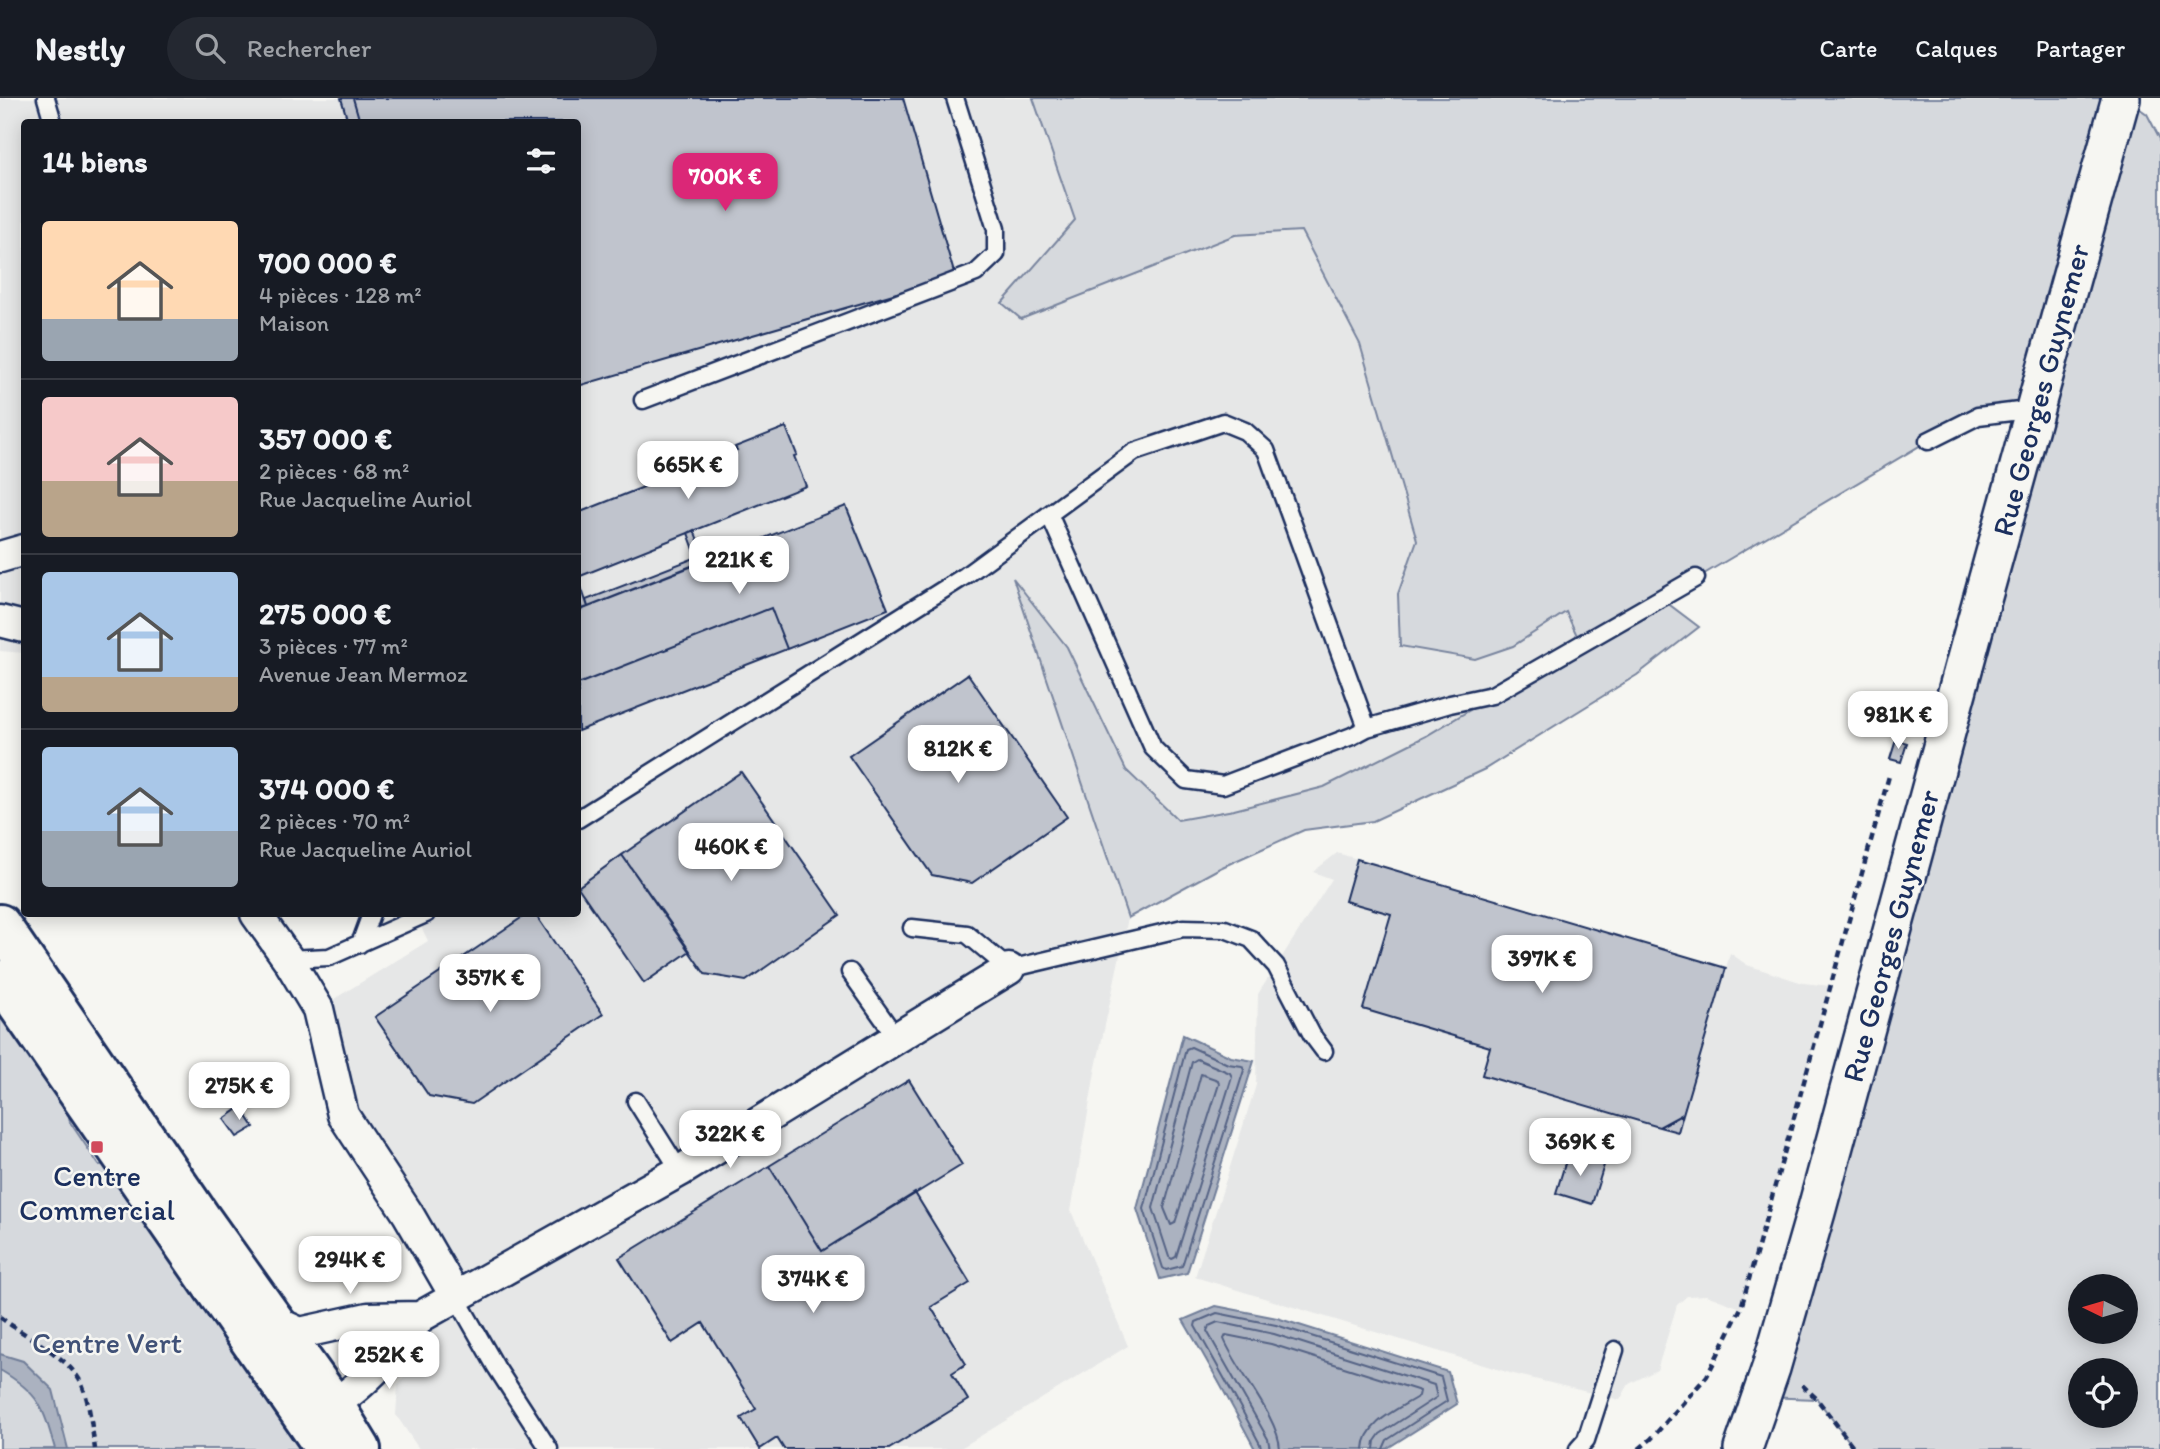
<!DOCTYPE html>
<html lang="fr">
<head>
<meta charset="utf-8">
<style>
  body { margin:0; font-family:Itim,sans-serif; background:#242831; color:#f1f3f6; height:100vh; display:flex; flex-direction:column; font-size:26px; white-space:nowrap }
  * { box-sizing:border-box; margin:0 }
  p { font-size:23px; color:#9ea1a6 }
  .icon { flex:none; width:38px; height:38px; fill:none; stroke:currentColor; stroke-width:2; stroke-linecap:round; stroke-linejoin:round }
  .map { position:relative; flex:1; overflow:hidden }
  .sheet { position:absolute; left:21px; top:21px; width:560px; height:798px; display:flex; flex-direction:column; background:#171b24; border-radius:7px; box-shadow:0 4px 18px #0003 }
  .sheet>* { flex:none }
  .needle { width:46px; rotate:275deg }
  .tools { position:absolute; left:2068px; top:1176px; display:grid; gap:14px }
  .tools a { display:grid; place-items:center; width:70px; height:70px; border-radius:50%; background:#171b24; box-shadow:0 4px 18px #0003; font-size:35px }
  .price { position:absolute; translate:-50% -60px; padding:0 16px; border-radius:14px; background:#fff; color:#222; font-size:23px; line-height:46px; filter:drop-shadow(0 2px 4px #0008) }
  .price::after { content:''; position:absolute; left:50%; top:42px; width:21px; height:16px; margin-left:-10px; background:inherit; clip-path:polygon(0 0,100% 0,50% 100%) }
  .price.selected { background:#db2777; color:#fff }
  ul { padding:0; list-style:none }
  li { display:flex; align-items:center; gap:21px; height:175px; padding:0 21px }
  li+li { border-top:2px solid #363941 }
  li span { display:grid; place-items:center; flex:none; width:196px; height:140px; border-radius:7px; color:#555 }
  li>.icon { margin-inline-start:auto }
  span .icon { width:84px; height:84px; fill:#fffc; stroke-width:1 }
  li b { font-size:30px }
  h2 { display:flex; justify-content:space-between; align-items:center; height:84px; padding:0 21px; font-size:30px }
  header { display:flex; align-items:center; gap:42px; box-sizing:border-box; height:98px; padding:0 35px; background:#171b24; border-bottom:2px solid #363941 }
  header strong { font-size:33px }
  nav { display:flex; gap:38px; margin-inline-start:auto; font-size:24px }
  .search { width:490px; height:63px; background:#242831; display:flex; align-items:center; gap:18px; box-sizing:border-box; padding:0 24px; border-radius:38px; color:#9ea1a6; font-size:26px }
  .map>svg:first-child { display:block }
  .built { fill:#e6e7e7 }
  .green { fill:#d6d9dd; stroke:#78849e; stroke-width:2; fill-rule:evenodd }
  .water { fill:#abb2c0; stroke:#717e99; stroke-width:2 }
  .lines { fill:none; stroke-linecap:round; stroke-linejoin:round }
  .shore { stroke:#556385; stroke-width:2 }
  .building { fill:#c0c4cd; stroke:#1b2f5e; stroke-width:2 }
  .service-casing { stroke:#1b2f5e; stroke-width:21 }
  .minor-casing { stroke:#1b2f5e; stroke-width:35 }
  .tertiary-casing { stroke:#1b2f5e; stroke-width:42 }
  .secondary-casing { stroke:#1b2f5e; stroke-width:44 }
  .path { stroke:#1b2f5e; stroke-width:4.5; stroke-dasharray:7 5; stroke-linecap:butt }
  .service { stroke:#f6f6f2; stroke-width:16 }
  .minor { stroke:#f6f6f2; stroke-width:30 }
  .tertiary { stroke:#f6f6f2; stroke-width:37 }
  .secondary { stroke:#f6f6f2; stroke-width:38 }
  .poi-dot { fill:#d1495b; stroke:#f6f6f2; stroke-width:2.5 }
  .labels { text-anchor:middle; stroke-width:5; stroke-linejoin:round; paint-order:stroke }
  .street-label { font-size:30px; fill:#1b2f5e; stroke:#f6f6f2 }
  .poi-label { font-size:30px; fill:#1b2f5e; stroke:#f6f6f2 }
  .park-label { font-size:30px; fill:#405177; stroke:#f6f6f2 }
</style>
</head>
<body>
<header>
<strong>Nestly</strong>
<div class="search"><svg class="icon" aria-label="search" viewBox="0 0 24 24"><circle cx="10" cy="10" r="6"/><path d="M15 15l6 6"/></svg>Rechercher</div>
<nav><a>Carte</a><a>Calques</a><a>Partager</a></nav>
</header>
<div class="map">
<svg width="2160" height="1351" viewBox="0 0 2160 1351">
  <rect width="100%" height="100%" fill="#f6f6f2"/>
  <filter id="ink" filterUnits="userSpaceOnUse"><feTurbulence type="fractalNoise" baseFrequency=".0143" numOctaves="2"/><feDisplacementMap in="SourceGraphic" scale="14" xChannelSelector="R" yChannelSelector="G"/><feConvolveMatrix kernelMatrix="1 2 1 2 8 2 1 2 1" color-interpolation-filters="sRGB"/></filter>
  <g filter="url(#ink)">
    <path class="built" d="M0 0H1033L1075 121 1376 111 1581 546 1492 597 1426 638 1324 689 1234 712 1178 722 1126 672 1067 549 1014 483 1128 820 1095 974 1071 1113 1128 1248 959 1351H419L396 1317 398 1287 433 1244 420 1219 456 1199 343 1017 318 911 428 843 415 816H578V24H24V555L0 553Z
      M1337 755 1726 870 1730 855 1747 867 1803 885 1830 888 1741 1210 1706 1197 1687 1198 1677 1207 1657 1272 1629 1286 1620 1302 1510 1275 1195 1179 1256 987 1258 896 1332 781 1313 774Z"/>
    <path class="green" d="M1033 0H2124L2147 16 2160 41V1351H1855L1817 1301 1762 1299 2035 311 1978 318 1928 343 1662 501 1699 529 1637 577 1485 671 1373 723 1304 732 1220 770 1128 820 1013 480 1067 549 1126 672 1178 722 1234 712 1324 689 1426 638 1581 546 1566 514 1513 548 1475 561 1400 548 1398 496 1417 442 1360 246 1301 133 1235 137 1021 221 1002 205 1075 122ZM2081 1188H2126V1234H2081ZM2081 1272H2126V1318H2081Z
      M0 904 64 992 70 1024 99 1067 112 1066 309 1351H0Z"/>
    <path class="water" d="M1183 937 1231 959 1254 963 1187 1175 1160 1181 1137 1111Z
      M1216 1208 1277 1220 1448 1274 1457 1306 1386 1351H1255C1232 1307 1208 1264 1183 1222Z
      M0 1256 23 1263 53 1292 68 1351H55C43 1308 39 1295 0 1272Z"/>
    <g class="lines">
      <path class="shore" d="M1191 949 1228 966 1242 968 1244 972 1182 1168 1166 1172 1163 1170 1144 1111 1186 951Z
        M1197 961 1230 975 1232 979 1176 1159 1172 1161 1169 1159 1153 1110 1192 964Z
        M1201 976 1218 982 1219 986 1175 1125 1171 1127 1164 1110Z
        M1261 1351 1260 1346C1239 1306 1217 1267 1195 1228L1196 1224 1217 1215 1276 1227 1441 1279 1447 1303 1387 1342 1383 1351
        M1270 1351 1268 1341 1207 1233 1209 1228 1218 1224 1274 1236 1434 1287 1437 1299 1380 1336 1375 1343 1374 1351
        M1280 1351C1279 1320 1236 1271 1224 1241L1226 1237 1271 1246 1420 1293 1419 1298C1399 1311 1365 1324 1364 1351"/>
    </g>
    <path class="building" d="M341 0H353L360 24H348Z
      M353 0H903L955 178 578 288V24H360Z
      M786 329 797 357 794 358 806 388 578 479V415L737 352 735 349Z
      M846 408 888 511 787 551 771 510 578 586V513Z
      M694 432 706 463 699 465 688 435Z
      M697 459 699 465 588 509 586 502Z
      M578 480 588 509 582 511 578 500Z
      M771 510 787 551 578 633V586Z
      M968 576 1067 719 972 785 932 777 849 658Z
      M1896 642 1907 645 1901 664 1890 661Z
      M741 674 840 817 746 883 705 876 622 757Z
      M622 757 690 853 644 885 578 789Z
      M1357 761 1726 870 1683 1016 1659 1029 1482 977 1490 949 1363 911 1391 816 1345 803Z
      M527 816H535L603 916 472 1006 429 998 375 919Z
      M909 982 962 1067 822 1153 769 1068Z
      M241 1009 254 1029 237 1039 224 1021Z
      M1683 1016 1678 1034 1659 1029Z
      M1569 1053 1605 1064 1592 1106 1556 1095Z
      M769 1068 822 1153 915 1095 970 1185 931 1209 966 1266 952 1275 968 1302 889 1351H784L777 1340 760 1351 741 1320 756 1311 703 1225 672 1245 619 1160Z"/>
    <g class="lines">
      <g class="service-casing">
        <path id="service" d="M46 0 53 24
          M643 302 976 175 996 156V131L955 0
          M1928 343 1978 318 2036 311
          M1049 416 1153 650 1186 682 1223 687 1352 638 1367 630
          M578 721 965 478 1134 354 1223 324 1245 333 1266 352 1367 630 1450 606 1492 597 1696 480
          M912 830 967 836 1009 871 1183 830 1225 831 1251 841 1276 868 1312 937 1324 953
          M360 846 371 816
          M288 861 329 859 426 816
          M850 874 896 939
          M636 1003 680 1073
          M456 1199 496 1269 549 1351
          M1578 1351 1586 1342 1615 1252"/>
      </g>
      <g class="minor-casing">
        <path id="minor" d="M0 459 24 452
          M0 523 24 529
          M256 816 288 861 318 911 343 1017 408 1116 456 1199
          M273 1223 300 1235 368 1220 420 1219
          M314 1304 318 1308C323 1307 329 1307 334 1305 362 1290 402 1244 420 1219L680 1073 1009 871"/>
      </g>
      <g class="tertiary-casing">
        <path id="tertiary" d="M1743 1351 1771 1270 1816 1114 1977 520 2121 0"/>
      </g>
      <g class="secondary-casing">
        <path id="secondary" d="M0 826 201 1120 333 1305 361 1351
          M0 882 325 1351"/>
      </g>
      <path class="path" d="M0 1219C24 1238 63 1255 79 1281 89 1297 92 1331 95 1351
        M1802 1287 1817 1301 1855 1351
        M1639 1351 1651 1341 1707 1278 1741 1210 1889 678"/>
      <use href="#service" class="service"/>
      <use href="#minor" class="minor"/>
      <use href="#tertiary" class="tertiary"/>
      <use href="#secondary" class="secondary"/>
    </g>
  </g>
  <rect class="poi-dot" x="90" y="1042" width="14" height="14" rx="3.5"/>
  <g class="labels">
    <g class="street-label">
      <text transform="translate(2041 292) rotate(-75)" y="10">Rue Georges Guynemer</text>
      <text transform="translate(1891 838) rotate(-75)" y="10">Rue Georges Guynemer</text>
    </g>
    <g class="poi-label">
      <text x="97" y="1088">Centre<tspan x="97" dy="34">Commercial</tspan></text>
    </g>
    <g class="park-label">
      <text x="107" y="1255">Centre Vert</text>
    </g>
  </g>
</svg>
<div class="tools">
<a><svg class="needle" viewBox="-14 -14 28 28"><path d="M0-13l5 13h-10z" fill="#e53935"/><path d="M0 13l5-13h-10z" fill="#9ea1a6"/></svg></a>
<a><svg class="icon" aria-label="locate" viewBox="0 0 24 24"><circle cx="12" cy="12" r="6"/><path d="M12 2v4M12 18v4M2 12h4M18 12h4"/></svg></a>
</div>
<b class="price selected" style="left:725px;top:115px">700K €</b>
<b class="price" style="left:688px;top:403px">665K €</b>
<b class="price" style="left:739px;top:498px">221K €</b>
<b class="price" style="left:1898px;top:653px">981K €</b>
<b class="price" style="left:958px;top:687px">812K €</b>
<b class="price" style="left:731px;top:785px">460K €</b>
<b class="price" style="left:1542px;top:897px">397K €</b>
<b class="price" style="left:490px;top:916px">357K €</b>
<b class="price" style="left:239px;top:1024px">275K €</b>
<b class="price" style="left:730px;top:1072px">322K €</b>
<b class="price" style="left:1580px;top:1080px">369K €</b>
<b class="price" style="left:350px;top:1198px">294K €</b>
<b class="price" style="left:813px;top:1217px">374K €</b>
<b class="price" style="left:389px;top:1293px">252K €</b>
<section class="sheet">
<h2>14 biens<svg class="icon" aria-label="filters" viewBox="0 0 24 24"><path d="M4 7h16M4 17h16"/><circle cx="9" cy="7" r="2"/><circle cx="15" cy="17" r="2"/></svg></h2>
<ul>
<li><span style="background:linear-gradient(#ffd9b3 70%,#9aa5b1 0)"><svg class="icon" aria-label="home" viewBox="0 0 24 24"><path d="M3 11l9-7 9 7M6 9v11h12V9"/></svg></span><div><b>700 000 €</b><p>4 pièces · 128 m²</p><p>Maison</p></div></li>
<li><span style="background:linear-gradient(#f6c9c9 60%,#b9a48a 0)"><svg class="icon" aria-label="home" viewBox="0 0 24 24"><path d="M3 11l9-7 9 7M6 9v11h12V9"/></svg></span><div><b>357 000 €</b><p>2 pièces · 68 m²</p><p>Rue Jacqueline Auriol</p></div></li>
<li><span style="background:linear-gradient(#a9c7e8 75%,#b9a48a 0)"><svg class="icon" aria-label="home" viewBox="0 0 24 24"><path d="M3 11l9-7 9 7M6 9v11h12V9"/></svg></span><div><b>275 000 €</b><p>3 pièces · 77 m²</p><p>Avenue Jean Mermoz</p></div></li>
<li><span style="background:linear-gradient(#a9c7e8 60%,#9aa5b1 0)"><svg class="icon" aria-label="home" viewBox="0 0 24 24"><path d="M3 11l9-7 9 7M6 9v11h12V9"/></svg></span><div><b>374 000 €</b><p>2 pièces · 70 m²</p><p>Rue Jacqueline Auriol</p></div></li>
</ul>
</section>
</div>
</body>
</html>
